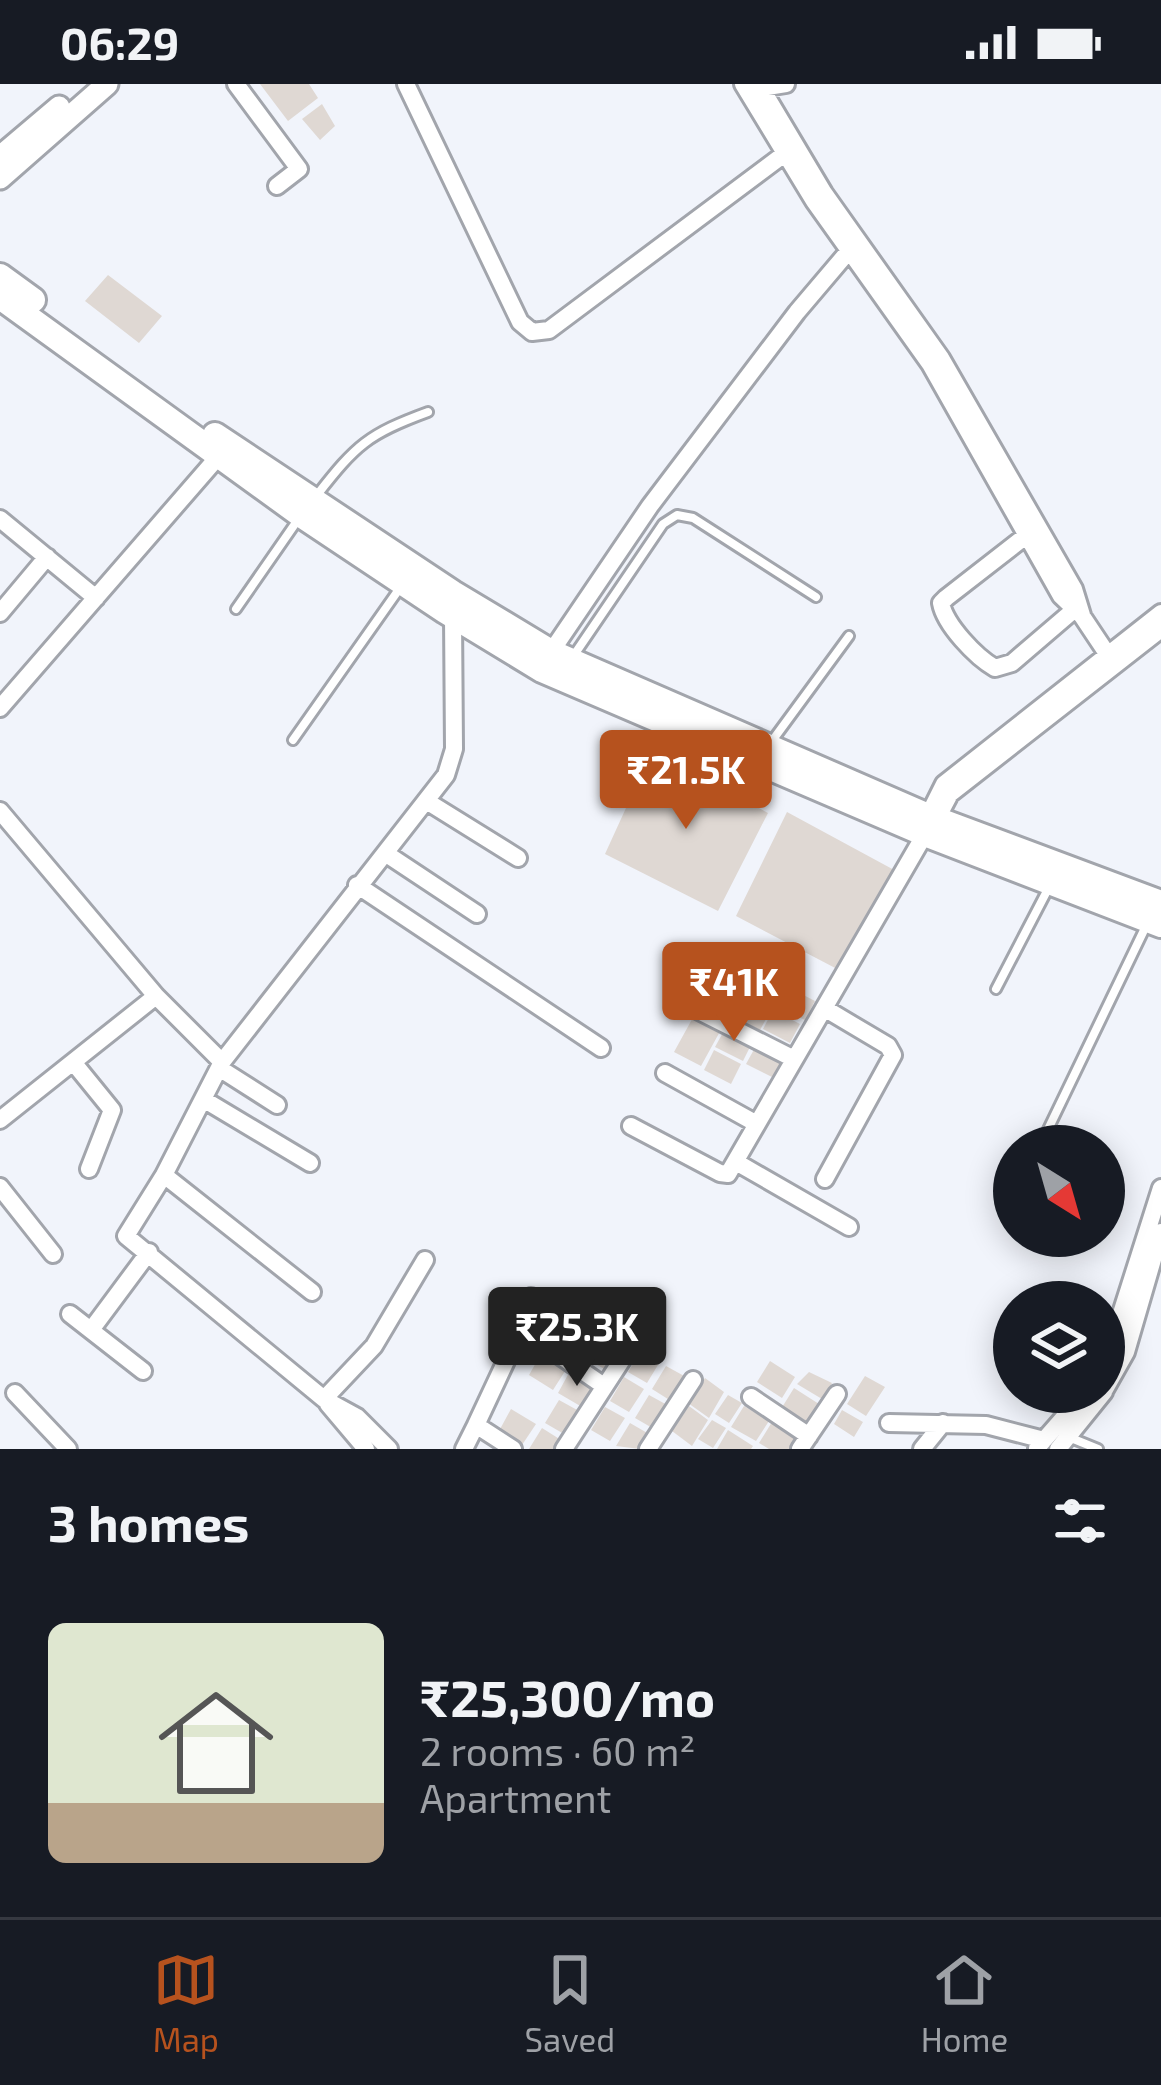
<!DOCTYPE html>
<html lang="en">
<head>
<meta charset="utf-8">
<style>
  body { margin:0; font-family:"Exo 2",sans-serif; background:#20242c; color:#f1f3f6; height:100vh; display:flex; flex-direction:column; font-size:45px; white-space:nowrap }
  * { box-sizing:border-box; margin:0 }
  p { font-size:39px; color:#9ea1a6 }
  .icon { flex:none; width:66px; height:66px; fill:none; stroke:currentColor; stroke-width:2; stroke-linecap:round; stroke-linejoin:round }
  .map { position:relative; height:1365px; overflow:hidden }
  .details { display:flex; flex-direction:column; background:#171b24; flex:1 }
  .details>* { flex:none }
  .needle { width:78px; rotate:143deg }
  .tools { position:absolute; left:993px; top:1041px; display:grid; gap:24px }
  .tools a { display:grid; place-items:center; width:132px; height:132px; border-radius:50%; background:#171b24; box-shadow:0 6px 30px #0003; font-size:60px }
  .price { position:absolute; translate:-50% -102px; padding:0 27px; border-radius:12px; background:#b6521e; color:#fff; font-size:39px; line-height:78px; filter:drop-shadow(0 3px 6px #0008) }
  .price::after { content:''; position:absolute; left:50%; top:72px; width:36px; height:27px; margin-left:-18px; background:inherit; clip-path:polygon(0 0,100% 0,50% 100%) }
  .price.active { background:#222; color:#fff }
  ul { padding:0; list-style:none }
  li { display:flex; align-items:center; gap:36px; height:300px; padding:0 48px }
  li span { display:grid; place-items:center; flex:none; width:336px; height:240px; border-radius:18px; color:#555 }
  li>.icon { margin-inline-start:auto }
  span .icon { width:144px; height:144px; fill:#fffc; stroke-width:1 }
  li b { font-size:51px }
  h2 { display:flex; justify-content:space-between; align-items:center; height:144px; padding:0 48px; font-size:51px }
  .status { display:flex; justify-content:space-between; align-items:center; height:84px; padding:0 60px; background:#171b24; direction:ltr }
  .status svg { height:33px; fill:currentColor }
  .menu { display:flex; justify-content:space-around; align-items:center; height:168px; border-top:3px solid #363941; background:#171b24; font-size:33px; color:#9ea1a6 }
  .menu a { display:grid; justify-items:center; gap:6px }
  .menu .active { color:#b6521e }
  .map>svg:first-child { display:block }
  .building { fill:#dfd8d3 }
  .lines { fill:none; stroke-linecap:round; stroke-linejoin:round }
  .service-casing { stroke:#a2a5ac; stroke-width:14 }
  .minor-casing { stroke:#a2a5ac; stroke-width:22 }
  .tertiary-casing { stroke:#a2a5ac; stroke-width:27 }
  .secondary-casing { stroke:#a2a5ac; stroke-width:30 }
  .service { stroke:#fff; stroke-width:8 }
  .minor { stroke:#fff; stroke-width:16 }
  .tertiary { stroke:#fff; stroke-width:21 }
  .secondary { stroke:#fff; stroke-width:24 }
</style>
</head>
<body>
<div class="status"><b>06:29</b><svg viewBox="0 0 49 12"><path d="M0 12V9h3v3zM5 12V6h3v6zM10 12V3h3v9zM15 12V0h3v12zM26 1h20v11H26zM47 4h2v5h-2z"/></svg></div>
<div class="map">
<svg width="1161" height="1365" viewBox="0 0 1161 1365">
  <rect width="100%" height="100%" fill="#f1f4fb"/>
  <path class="building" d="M260 0H309L318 14 288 37Z
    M322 20 335 42 320 56 302 35Z
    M108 191 162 232 139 259 85 217Z
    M652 667 768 729 718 827 605 770Z
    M787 728 896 787 839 886 736 832Z
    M727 870 754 884 744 904 716 890Z
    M760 886 787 900 777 920 749 905Z
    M713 892 740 906 730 926 703 912Z
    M788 903 815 917 805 936 777 923Z
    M743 912 771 926 760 946 733 932Z
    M773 926 800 940 790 959 763 945Z
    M696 928 723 942 701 982 674 968Z
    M726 943 753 957 743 977 715 963Z
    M757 960 784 974 774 994 746 980Z
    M714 966 741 980 731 1000 704 986Z
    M551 1228 566 1235 552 1256 540 1248Z
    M568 1238 594 1252 580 1274 556 1259Z
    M601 1252 621 1263 606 1286 587 1275Z
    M642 1265 661 1276 647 1299 628 1288Z
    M541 1270 567 1284 553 1306 529 1291Z
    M770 1277 795 1293 782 1314 757 1298Z
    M666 1282 686 1293 671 1317 652 1305Z
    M570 1287 596 1302 582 1323 558 1309Z
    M809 1288 832 1299 822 1315 797 1300Z
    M865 1292 885 1303 866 1332 847 1320Z
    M624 1293 644 1305 629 1328 610 1317Z
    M705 1294 724 1308 709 1334 688 1319Z
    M794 1304 819 1320 806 1340 781 1325Z
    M649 1311 669 1322 654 1345 635 1334Z
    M728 1311 742 1319 729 1339 715 1330Z
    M559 1316 579 1327 564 1350 545 1339Z
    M689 1322 708 1336 692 1362 672 1347Z
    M744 1322 769 1337 756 1357 731 1343Z
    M605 1323 625 1334 610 1357 591 1346Z
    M511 1325 536 1340 522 1361 499 1347Z
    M842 1326 863 1338 854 1353 834 1340Z
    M712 1336 726 1344 713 1364 698 1355Z
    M772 1338 797 1353 790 1365H769L759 1359Z
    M630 1339 649 1350 640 1365 616 1362Z
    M542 1344 561 1356 555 1365H529Z
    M728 1346 753 1362 751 1365H717Z"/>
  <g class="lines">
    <g class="service-casing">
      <path id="service" d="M317 411C356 361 368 350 428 328
        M236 525 297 437
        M572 574 663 440 677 431 693 434 816 513
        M293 656 402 501
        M772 657 849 552
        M996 905 1048 805
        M1040 1062 1146 842
        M1071 1354 1098 1365"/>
    </g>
    <g class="minor-casing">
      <path id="minor" d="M236 0 299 85 277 102
        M406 0 520 238 532 248 549 246 791 65
        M743 0 814 117 930 280 1061 512 1082 532 1114 580
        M759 0 824 109 941 274 1074 505 1082 531
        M761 4 786 0
        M0 435 96 514
        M1027 451 946 514 941 519C945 541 976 573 995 584L1012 579 1075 525
        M0 529 47 473
        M551 568 650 422 797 228 853 162
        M0 624 224 366
        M428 718 518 774
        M0 727 156 912 222 978
        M941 727 950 710 1161 545
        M923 742 944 700 1161 529
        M385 769 477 830
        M357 801 601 964
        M824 924 888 962 893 971 825 1095
        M699 927 794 975
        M73 978 112 1026 89 1085
        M219 984 277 1021
        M665 989 757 1040
        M203 1015 310 1079
        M0 1036 156 912
        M631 1042 720 1089 728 1090 925 750
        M736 1078 849 1143
        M164 1091 312 1208
        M0 1103 53 1170
        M70 1230 143 1287
        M521 1245 604 1302
        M91 1246 149 1168
        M1104 1283 1161 1104
        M1104 1307 1126 1268 1161 1148
        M15 1309 68 1365
        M751 1313 809 1352
        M324 1315 374 1262 425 1176
        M328 1320 366 1365
        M889 1339 986 1341 1044 1356
        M1037 1364 1086 1308
        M389 1365 357 1333 324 1315 126 1152 164 1091 222 978 446 691 454 665 453 532
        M464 1365 476 1341
        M513 1365 476 1341 521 1245 531 1213
        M564 1365 629 1265
        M648 1365 693 1296
        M800 1365 837 1310
        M922 1365 943 1339
        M1058 1365 1104 1308"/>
    </g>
    <g class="tertiary-casing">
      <path id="tertiary" d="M0 73 59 23
        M0 94 107 0"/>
    </g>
    <g class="secondary-casing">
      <path id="secondary" d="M0 192 33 216
        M0 213 301 431 445 527 542 586 925 750 1161 841
        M215 351 453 509 551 568 928 732 1161 819"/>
    </g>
    <use href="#service" class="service"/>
    <use href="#minor" class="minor"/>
    <use href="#tertiary" class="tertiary"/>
    <use href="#secondary" class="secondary"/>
  </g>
</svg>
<div class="tools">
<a><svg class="needle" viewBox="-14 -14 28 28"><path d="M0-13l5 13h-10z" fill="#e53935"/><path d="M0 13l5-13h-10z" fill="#9ea1a6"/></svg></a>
<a><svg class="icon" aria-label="layers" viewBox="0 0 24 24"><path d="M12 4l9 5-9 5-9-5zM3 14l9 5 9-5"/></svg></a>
</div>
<b class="price" style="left:686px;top:748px">₹21.5K</b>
<b class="price" style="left:734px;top:960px">₹41K</b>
<b class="price active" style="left:577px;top:1305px">₹25.3K</b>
</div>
<section class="details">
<h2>3 homes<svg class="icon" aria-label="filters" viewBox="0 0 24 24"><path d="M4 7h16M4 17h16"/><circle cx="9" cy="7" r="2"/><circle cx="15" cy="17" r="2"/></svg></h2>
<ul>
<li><span style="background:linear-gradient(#dfe7d0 75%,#b9a48a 0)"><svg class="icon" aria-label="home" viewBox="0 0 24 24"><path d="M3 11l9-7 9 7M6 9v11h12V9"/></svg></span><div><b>₹25,300/mo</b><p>2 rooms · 60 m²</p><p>Apartment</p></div></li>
</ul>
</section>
<nav class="menu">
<a class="active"><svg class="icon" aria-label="map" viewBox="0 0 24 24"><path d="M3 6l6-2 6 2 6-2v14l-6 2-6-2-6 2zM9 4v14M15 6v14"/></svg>Map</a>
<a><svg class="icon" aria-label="saved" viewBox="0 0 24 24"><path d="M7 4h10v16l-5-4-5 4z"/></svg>Saved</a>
<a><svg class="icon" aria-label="home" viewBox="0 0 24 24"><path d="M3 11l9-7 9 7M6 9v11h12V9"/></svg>Home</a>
</nav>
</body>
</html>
